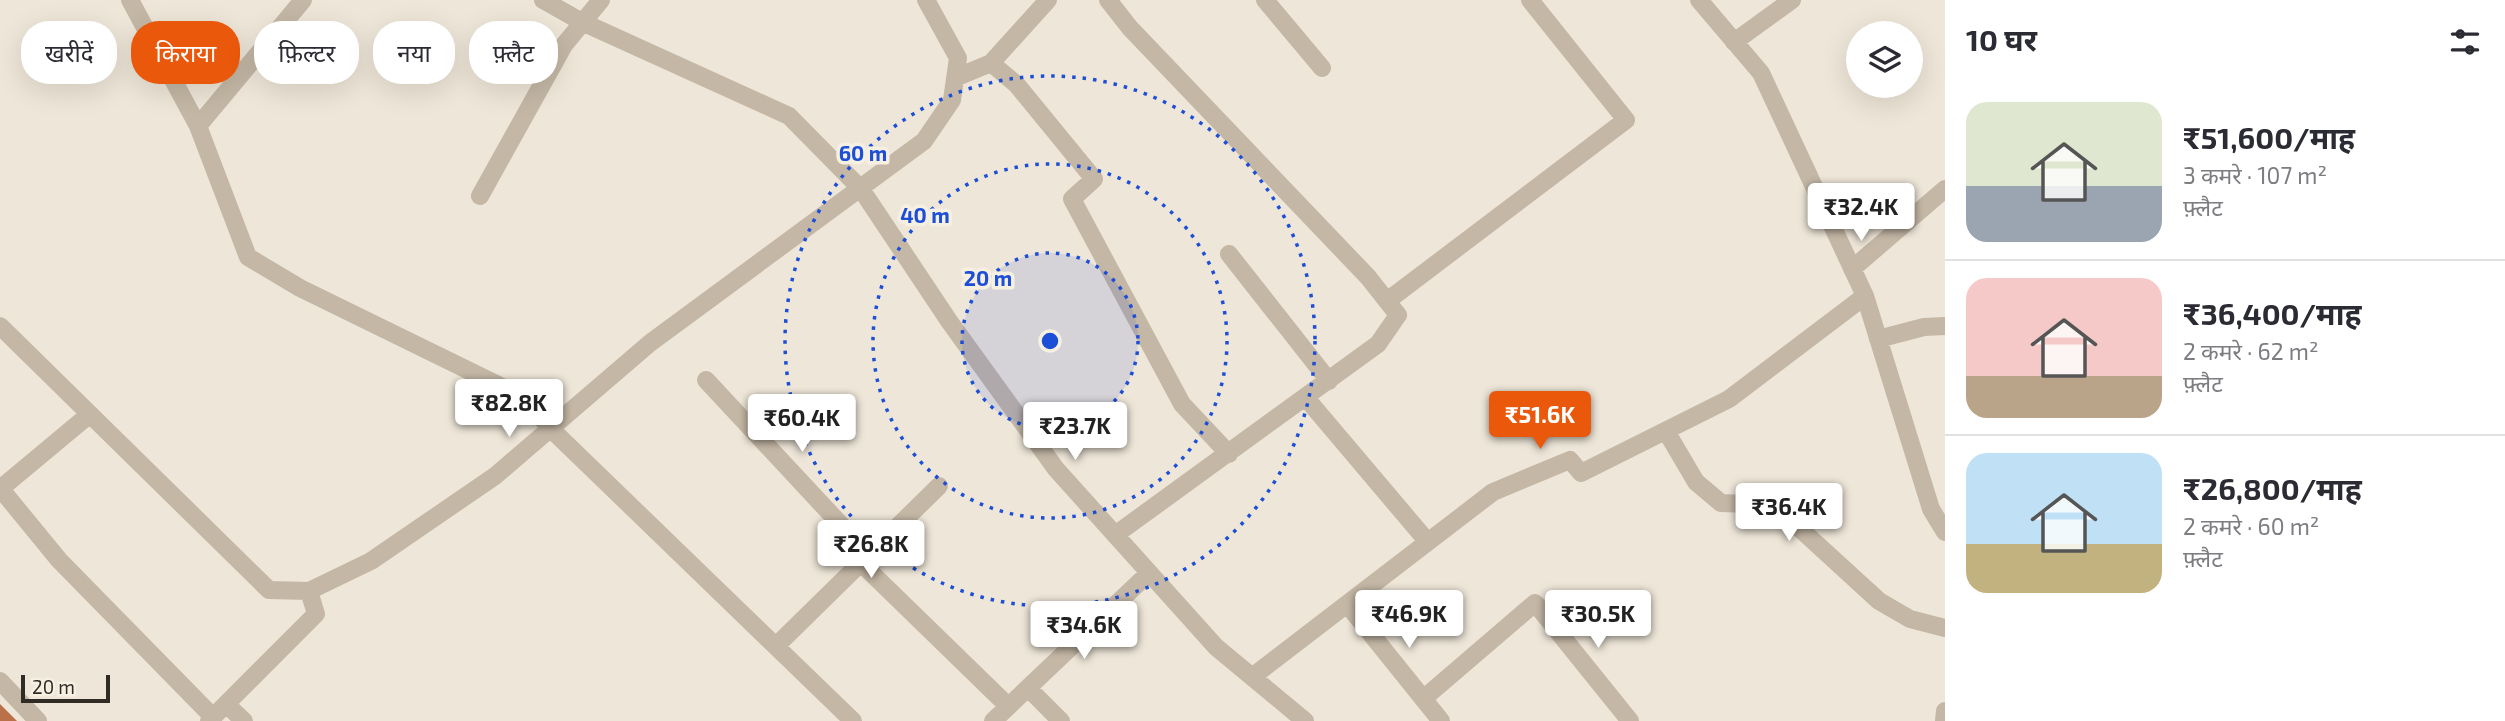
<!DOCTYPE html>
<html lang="hi">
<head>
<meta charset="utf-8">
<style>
  body { margin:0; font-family:"Exo 2","Noto Sans Devanagari",sans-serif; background:#f2f2f3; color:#2b2b33; height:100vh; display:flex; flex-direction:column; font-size:26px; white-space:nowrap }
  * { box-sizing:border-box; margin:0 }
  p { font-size:23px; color:#7c7c81 }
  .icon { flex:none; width:38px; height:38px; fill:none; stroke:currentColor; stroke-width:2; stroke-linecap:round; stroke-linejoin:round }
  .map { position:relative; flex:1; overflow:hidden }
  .sheet { display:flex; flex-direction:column; background:#fff; width:560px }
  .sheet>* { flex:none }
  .top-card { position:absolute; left:21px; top:21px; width:665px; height:63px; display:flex; gap:14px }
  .tools { position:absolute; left:1846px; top:21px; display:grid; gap:14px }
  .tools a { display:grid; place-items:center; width:77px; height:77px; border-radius:50%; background:#fff; box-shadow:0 7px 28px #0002; font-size:35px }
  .scale { position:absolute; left:21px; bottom:18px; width:89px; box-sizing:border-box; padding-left:7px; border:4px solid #312b26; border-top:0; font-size:19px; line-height:24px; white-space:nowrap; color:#312b26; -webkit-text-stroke:5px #f6f0e3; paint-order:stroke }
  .price { position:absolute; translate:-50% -60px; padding:0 16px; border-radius:7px; background:#fff; color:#222; font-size:23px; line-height:46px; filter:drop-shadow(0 2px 4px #0008) }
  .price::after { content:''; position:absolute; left:50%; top:42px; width:21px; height:16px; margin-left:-10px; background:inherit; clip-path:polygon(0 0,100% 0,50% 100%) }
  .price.on { background:#ea580c; color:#fff }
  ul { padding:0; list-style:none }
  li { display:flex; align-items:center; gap:21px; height:175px; padding:0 21px }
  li+li { border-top:2px solid #e1e1e2 }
  li span { display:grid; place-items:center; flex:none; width:196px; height:140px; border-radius:21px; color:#555 }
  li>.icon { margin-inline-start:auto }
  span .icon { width:84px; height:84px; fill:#fffc; stroke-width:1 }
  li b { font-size:30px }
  h2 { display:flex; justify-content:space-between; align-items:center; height:84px; padding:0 21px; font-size:30px }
  .chip { padding:0 24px; border-radius:28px; background:#fff; box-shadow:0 7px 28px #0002; font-size:24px; line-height:63px }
  .chip.on { background:#ea580c; color:#fff }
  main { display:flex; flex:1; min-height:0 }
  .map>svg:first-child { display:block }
  .building { fill:#ba714a }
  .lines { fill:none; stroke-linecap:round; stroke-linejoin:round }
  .minor { stroke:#c4b7a5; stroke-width:18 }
  .ring { fill:none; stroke:#1d4ed8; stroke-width:3.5; stroke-dasharray:3.5 7 }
  .centre { fill:#1d4ed8; stroke:#f6f0e3; stroke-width:3.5 }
  .ring-label { font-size:21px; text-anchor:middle; font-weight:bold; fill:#1d4ed8; stroke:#f6f0e3; stroke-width:7; stroke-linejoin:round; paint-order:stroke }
</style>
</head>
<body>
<main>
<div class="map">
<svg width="1945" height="721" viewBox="0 0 1945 721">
  <rect width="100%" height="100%" fill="#eee6d8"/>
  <path class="building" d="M0 704 17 721H0Z"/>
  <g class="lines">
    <path class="minor" d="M130 0 198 126 248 257 300 288 523 397 551 429 853 721
      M543 0 582 22 789 116 861 189 949 321 1056 469 1216 647 1305 721
      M1108 0 1130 28 1368 277 1398 315 1378 344 1115 535
      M1265 0 1322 68
      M1699 0 1761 73 1865 296 1931 509 1945 532
      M1734 42 1792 0
      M991 63 1048 0
      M955 78 991 63 1017 85 1094 179 1072 199 1182 404 1229 454
      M198 126 303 0
      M480 196 564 45 601 0
      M1229 254 1329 381
      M1852 269 1945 189
      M1387 301 1626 120 1530 0
      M0 326 269 590 309 591 371 561 495 476 650 343 924 141 952 100 958 58 926 0
      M1878 339 1924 327 1945 326
      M706 380 869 555
      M1306 398 1427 541
      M1666 431 1696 482 1721 503 1774 505 1879 601 1910 619 1945 628
      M0 488 59 560 213 717
      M0 489 90 414
      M861 563 1008 706
      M1347 604 1441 721
      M776 646 939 486
      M1252 677 1493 492 1570 460 1581 473 1729 399 1865 296
      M0 681 38 721
      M1028 688 1061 721
      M1423 699 1535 603 1630 721
      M226 704 244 721
      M209 721 316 614 309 591
      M993 721 1149 573
      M1944 721 1945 711"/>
  </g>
  <circle cx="1050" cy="341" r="88" fill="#1d4ed8" fill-opacity=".12"/>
  <g class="ring">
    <circle cx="1050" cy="341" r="88"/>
    <circle cx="1050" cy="341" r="177"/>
    <circle cx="1050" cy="341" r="265"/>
  </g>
  <circle cx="1050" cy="341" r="10" class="centre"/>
  <g class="ring-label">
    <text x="863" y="161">60 m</text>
    <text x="925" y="223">40 m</text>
    <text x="988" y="286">20 m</text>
  </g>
</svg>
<div class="tools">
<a><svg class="icon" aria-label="layers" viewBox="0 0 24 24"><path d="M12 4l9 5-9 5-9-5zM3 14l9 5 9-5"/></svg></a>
</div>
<div class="scale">20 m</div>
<b class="price" style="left:1861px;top:243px">₹32.4K</b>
<b class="price" style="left:509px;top:439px">₹82.8K</b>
<b class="price on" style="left:1540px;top:451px">₹51.6K</b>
<b class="price" style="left:802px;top:454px">₹60.4K</b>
<b class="price" style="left:1075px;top:462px">₹23.7K</b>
<b class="price" style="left:1789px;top:543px">₹36.4K</b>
<b class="price" style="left:871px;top:580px">₹26.8K</b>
<b class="price" style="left:1409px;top:650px">₹46.9K</b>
<b class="price" style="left:1598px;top:650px">₹30.5K</b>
<b class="price" style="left:1084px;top:661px">₹34.6K</b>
<div class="top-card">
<a class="chip">खरीदें</a>
<a class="chip on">किराया</a>
<a class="chip">फ़िल्टर</a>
<a class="chip">नया</a>
<a class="chip">फ़्लैट</a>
</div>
</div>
<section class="sheet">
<h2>10 घर<svg class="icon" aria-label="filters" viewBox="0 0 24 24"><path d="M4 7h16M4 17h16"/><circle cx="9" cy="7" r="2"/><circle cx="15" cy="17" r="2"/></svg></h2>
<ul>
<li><span style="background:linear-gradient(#dfe7d0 60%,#9aa5b1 0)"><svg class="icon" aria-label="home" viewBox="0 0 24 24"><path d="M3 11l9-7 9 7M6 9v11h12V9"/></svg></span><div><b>₹51,600/माह</b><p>3 कमरे · 107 m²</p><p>फ़्लैट</p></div></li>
<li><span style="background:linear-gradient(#f6c9c9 70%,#b9a48a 0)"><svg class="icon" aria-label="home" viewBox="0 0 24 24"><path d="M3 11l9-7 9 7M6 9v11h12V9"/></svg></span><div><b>₹36,400/माह</b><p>2 कमरे · 62 m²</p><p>फ़्लैट</p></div></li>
<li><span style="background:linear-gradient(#bfe0f5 65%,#c2b280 0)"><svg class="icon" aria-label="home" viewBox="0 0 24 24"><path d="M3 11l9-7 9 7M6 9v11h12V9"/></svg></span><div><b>₹26,800/माह</b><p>2 कमरे · 60 m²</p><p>फ़्लैट</p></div></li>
</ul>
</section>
</main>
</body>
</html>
